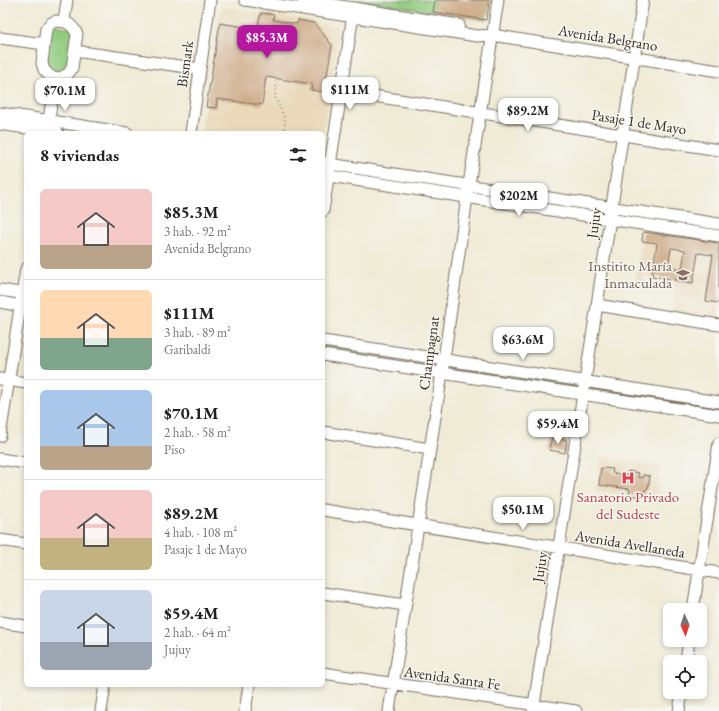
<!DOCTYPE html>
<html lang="es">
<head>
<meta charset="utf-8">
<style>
  body { margin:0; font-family:"EB Garamond",serif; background:#f6f6f6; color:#202124; height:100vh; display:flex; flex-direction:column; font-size:15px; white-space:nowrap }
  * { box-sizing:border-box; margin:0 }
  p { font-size:13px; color:#757577 }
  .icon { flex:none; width:22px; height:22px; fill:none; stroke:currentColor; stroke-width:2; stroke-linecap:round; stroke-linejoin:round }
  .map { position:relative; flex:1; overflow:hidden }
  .drawer { position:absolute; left:24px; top:131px; width:301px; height:556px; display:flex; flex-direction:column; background:#fff; border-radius:6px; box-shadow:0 2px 6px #0003 }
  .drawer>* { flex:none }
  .needle { width:26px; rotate:177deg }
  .fabs { position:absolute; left:663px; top:603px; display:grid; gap:8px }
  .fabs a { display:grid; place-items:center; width:44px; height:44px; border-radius:6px; background:#fff; box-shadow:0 2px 6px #0003; font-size:20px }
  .price { position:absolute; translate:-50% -34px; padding:0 9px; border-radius:8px; background:#fff; color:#222; font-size:13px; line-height:26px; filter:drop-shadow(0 1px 2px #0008) }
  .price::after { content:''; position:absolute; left:50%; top:24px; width:12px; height:9px; margin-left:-6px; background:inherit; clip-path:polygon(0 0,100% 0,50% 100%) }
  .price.active { background:#b5179e; color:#fff }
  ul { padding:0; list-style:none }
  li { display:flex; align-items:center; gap:12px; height:100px; padding:0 16px }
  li+li { border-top:1px solid #e0e0e0 }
  li span { display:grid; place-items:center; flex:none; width:112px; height:80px; border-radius:6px; color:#555 }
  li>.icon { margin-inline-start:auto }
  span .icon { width:48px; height:48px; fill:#fffc; stroke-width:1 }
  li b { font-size:17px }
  h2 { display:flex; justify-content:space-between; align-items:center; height:48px; padding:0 16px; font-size:17px }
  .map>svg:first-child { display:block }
  .built { fill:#e9d9ba }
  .green { fill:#8fc97c; stroke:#657a4d }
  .building { fill:#cdab88; fill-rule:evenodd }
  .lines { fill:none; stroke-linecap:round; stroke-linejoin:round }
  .minor-casing { stroke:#7a6e5e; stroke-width:13 }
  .path { stroke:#7a6e5e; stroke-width:1.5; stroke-dasharray:1 3; stroke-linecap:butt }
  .minor { stroke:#fff; stroke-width:11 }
  .labels { text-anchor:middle; stroke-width:3; stroke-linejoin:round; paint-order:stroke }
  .street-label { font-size:15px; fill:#3b2a1e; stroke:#f6f6f2 }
  .education-label { font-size:15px; fill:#785e54; stroke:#f6f6f2; text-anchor:end }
  .health-label { font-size:15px; fill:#be3a42; stroke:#f6f6f2 }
</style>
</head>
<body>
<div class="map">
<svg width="719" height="711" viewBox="0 0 719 711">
  <rect width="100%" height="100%" fill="#f6f6f2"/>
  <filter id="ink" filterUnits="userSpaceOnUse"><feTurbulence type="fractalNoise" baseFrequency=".025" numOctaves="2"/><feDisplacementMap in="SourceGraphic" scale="8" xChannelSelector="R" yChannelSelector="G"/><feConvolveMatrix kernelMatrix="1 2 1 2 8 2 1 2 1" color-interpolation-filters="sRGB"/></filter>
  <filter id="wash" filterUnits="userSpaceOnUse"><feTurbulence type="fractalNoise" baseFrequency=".012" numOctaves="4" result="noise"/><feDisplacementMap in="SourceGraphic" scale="16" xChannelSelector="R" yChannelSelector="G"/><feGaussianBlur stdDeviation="0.9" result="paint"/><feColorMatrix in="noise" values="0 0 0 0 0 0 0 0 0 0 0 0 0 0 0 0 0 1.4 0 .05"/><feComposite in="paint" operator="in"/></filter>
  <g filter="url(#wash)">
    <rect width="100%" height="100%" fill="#efebd6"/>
    <path class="built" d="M226 7 337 26 340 31 323 134V133H201L219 12Z
      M643 232 719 243V319L671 312 675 280 643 275 642 281 636 280Z
      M601 457 661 466 656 499 596 490Z"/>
    <path class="green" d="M356 0H490L486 20Z
      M50 24 74 29 72 68 50 76 44 44Z
      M323 344 719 406V410L323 350Z"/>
    <g id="blocks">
      <path class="building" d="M435 0H490L486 20 433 12Z
        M261 13 274 15 273 20 297 24 298 20 314 23 332 45 324 92 311 90 312 84 266 77 262 105 217 99 216 108 206 107 220 23 257 29Z
        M643 232 719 243V303L706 301 713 255 698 253 693 283 652 276 657 243 642 241ZM671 248 685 250 682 269 668 267Z
        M552 437 567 440 565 453 549 450Z
        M601 468 613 469 612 473 628 476V471L639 473 638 477 643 478V475L650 476 648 488 644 491 643 497 629 495 630 489 599 485Z"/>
    </g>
  </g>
  <g filter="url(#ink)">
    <use href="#blocks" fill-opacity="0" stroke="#7a6e5e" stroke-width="1"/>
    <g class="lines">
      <g class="minor-casing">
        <path id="minor" d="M245 0 477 36 492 35 719 71
          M303 0 459 25
          M55 21C67 21 72 24 77 34L72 68 68 74 62 77 55 79 50 76 44 70 42 63 46 29 50 24Z
          M64 21 67 0
          M0 38 44 44
          M75 51 200 69
          M342 91 719 150
          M0 113 127 133
          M0 124 58 133
          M48 126 55 79
          M191 133 210 0
          M323 163 719 224
          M323 175 719 236
          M323 211 354 8
          M0 290 26 294
          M0 302 26 307
          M597 305 719 325
          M323 341 719 402
          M323 355 719 415
          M0 379 26 383
          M323 432 430 449
          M0 436 26 269
          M0 459 26 463
          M323 510 719 573
          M0 540 26 544
          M323 593 405 605
          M693 610 719 443
          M0 622 26 626
          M686 662 689 640
          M323 673 576 711
          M101 711 105 685
          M245 711 249 685
          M389 711 442 373 467 197 498 0
          M533 711 597 305 643 0
          M679 711 682 692"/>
      </g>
      <path class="path" d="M277 78 275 97 285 119V133"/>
      <use href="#minor" class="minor"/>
    </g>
  </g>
  <defs>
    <g id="university-bare" transform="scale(1.08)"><path d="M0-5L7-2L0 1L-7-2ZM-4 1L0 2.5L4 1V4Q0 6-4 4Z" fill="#8d6e63" stroke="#f6f6f2" stroke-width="2.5" paint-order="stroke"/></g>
    <g id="hospital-bare" transform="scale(1.08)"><path d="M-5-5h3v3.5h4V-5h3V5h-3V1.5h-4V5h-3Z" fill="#e0444e" stroke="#f6f6f2" stroke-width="2.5" paint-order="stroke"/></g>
  </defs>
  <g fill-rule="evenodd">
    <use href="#university-bare" x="683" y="275"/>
    <use href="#hospital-bare" x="628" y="478"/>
  </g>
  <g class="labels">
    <g class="street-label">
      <text transform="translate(608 38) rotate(9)" y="5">Avenida Belgrano</text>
      <text transform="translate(185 64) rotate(-82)" y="5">Bismark</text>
      <text transform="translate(639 122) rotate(9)" y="5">Pasaje 1 de Mayo</text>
      <text transform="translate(594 223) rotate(-82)" y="5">Jujuy</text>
      <text transform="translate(429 353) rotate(-82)" y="5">Champagnat</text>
      <text transform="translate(630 544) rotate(9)" y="5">Avenida Avellaneda</text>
      <text transform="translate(540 567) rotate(-81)" y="5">Jujuy</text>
      <text transform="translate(452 678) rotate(8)" y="5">Avenida Santa Fe</text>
    </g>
    <g class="education-label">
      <text x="672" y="271">Institito María<tspan x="672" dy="17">Inmaculada</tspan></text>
    </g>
    <g class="health-label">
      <text x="628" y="502">Sanatorio Privado<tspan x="628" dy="17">del Sudeste</tspan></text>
    </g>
  </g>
</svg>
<div class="fabs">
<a><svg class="needle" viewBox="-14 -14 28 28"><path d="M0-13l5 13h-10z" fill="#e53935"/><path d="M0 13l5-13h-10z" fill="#757577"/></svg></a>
<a><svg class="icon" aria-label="locate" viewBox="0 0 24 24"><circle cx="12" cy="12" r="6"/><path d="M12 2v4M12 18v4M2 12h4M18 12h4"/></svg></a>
</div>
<b class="price active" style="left:267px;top:59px">$85.3M</b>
<b class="price" style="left:350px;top:111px">$111M</b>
<b class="price" style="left:65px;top:112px">$70.1M</b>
<b class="price" style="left:528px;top:132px">$89.2M</b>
<b class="price" style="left:519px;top:217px">$202M</b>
<b class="price" style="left:523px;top:361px">$63.6M</b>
<b class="price" style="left:558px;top:445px">$59.4M</b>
<b class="price" style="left:523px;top:531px">$50.1M</b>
<section class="drawer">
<h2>8 viviendas<svg class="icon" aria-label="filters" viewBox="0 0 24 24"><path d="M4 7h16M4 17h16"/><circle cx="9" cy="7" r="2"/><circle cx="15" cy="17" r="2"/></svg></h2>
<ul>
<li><span style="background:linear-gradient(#f6c9c9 70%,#b9a48a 0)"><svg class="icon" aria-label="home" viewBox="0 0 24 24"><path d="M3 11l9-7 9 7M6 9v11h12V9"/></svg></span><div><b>$85.3M</b><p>3 hab. · 92 m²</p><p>Avenida Belgrano</p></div></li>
<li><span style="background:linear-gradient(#ffd9b3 60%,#7fa58c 0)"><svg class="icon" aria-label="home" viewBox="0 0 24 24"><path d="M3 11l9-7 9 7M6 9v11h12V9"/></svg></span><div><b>$111M</b><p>3 hab. · 89 m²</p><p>Garibaldi</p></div></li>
<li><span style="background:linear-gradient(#a9c7e8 70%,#b9a48a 0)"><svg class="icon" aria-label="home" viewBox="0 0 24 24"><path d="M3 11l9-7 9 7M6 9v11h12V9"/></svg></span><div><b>$70.1M</b><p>2 hab. · 58 m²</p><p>Piso</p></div></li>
<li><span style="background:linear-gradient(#f6c9c9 60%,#c2b280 0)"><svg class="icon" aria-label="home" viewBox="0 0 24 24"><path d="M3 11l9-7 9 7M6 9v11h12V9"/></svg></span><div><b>$89.2M</b><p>4 hab. · 108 m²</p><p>Pasaje 1 de Mayo</p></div></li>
<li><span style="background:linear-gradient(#c9d6e8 65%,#9aa5b1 0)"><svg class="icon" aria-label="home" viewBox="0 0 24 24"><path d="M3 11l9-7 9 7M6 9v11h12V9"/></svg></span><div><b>$59.4M</b><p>2 hab. · 64 m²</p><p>Jujuy</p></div></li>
</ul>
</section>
</div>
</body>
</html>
